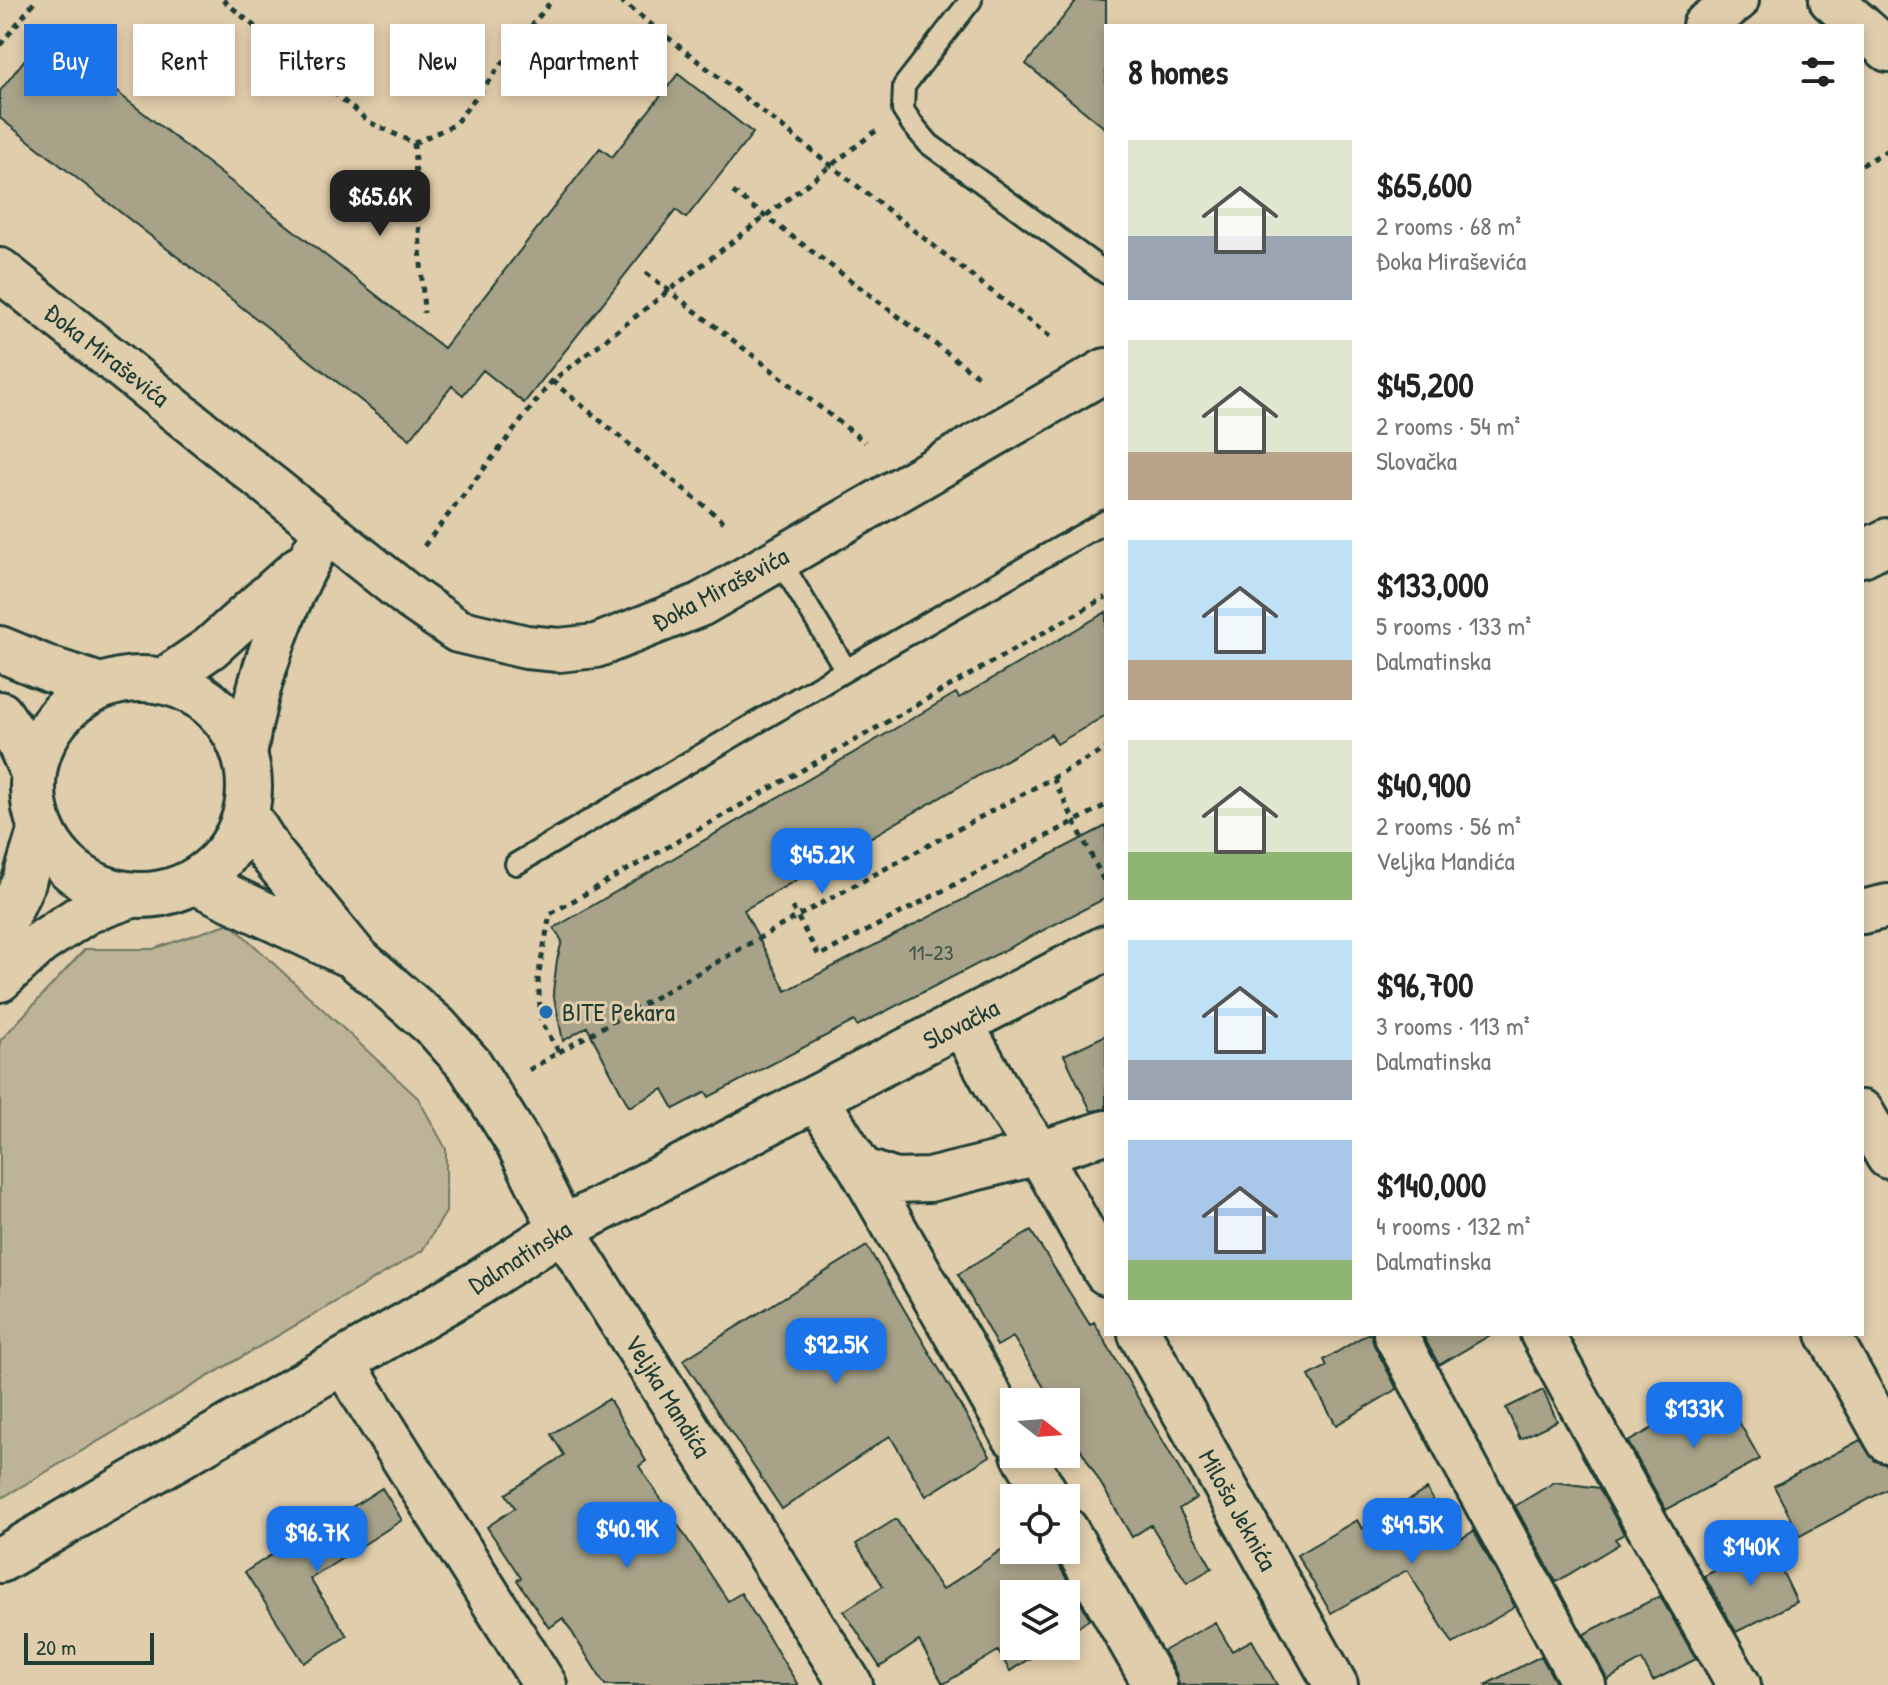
<!DOCTYPE html>
<html lang="en">
<head>
<meta charset="utf-8">
<style>
  body { margin:0; font-family:"Patrick Hand",sans-serif; background:#f2f2f2; color:#222; height:100vh; display:flex; flex-direction:column; font-size:30px; white-space:nowrap }
  * { box-sizing:border-box; margin:0 }
  p { font-size:26px; color:#767676 }
  .icon { flex:none; width:44px; height:44px; fill:none; stroke:currentColor; stroke-width:2; stroke-linecap:round; stroke-linejoin:round }
  .map { position:relative; flex:1; overflow:hidden }
  .sheet { position:absolute; left:1104px; top:24px; width:760px; height:1312px; display:flex; flex-direction:column; background:#fff; border-radius:0px; box-shadow:0 4px 12px #0003 }
  .sheet>* { flex:none }
  .top-card { position:absolute; left:24px; top:24px; width:760px; height:72px; display:flex; gap:16px }
  .needle { width:52px; rotate:107deg }
  .fabs { position:absolute; left:1000px; top:1388px; display:grid; gap:16px }
  .fabs a { display:grid; place-items:center; width:80px; height:80px; border-radius:0px; background:#fff; box-shadow:0 4px 12px #0003; font-size:40px }
  .scale { position:absolute; left:24px; bottom:20px; width:130px; box-sizing:border-box; padding-left:8px; border:4px solid #1f3d34; border-top:0; font-size:22px; line-height:28px; white-space:nowrap; color:#1f3d34; -webkit-text-stroke:6px #e0cdab; paint-order:stroke }
  .price { position:absolute; translate:-50% -68px; padding:0 18px; border-radius:16px; background:#1a73e8; color:#fff; font-size:26px; line-height:52px; filter:drop-shadow(0 2px 4px #0008) }
  .price::after { content:''; position:absolute; left:50%; top:48px; width:24px; height:18px; margin-left:-12px; background:inherit; clip-path:polygon(0 0,100% 0,50% 100%) }
  .price.on { background:#222; color:#fff }
  ul { padding:0; list-style:none }
  li { display:flex; align-items:center; gap:24px; height:200px; padding:0 24px }
  li span { display:grid; place-items:center; flex:none; width:224px; height:160px; border-radius:0px; color:#555 }
  li>.icon { margin-inline-start:auto }
  span .icon { width:96px; height:96px; fill:#fffc; stroke-width:1 }
  li b { font-size:34px }
  h2 { display:flex; justify-content:space-between; align-items:center; height:96px; padding:0 24px; font-size:34px }
  .pill { padding:0 28px; border-radius:0px; background:#fff; box-shadow:0 4px 12px #0003; font-size:28px; line-height:72px }
  .pill.on { background:#1a73e8; color:#fff }
  .map>svg:first-child { display:block }
  .green { fill:#bdb396; stroke:#6e7865; stroke-width:2 }
  .building { fill:#a7a288; stroke:#1f3d34; stroke-width:2 }
  .lines { fill:none; stroke-linecap:round; stroke-linejoin:round }
  .service-casing { stroke:#1f3d34; stroke-width:26 }
  .minor-casing { stroke:#1f3d34; stroke-width:48 }
  .tertiary-casing { stroke:#1f3d34; stroke-width:50 }
  .path { stroke:#1f3d34; stroke-width:5; stroke-dasharray:6 6; stroke-linecap:butt }
  .service { stroke:#e0cdab; stroke-width:20 }
  .minor { stroke:#e0cdab; stroke-width:42 }
  .tertiary { stroke:#e0cdab; stroke-width:44 }
  .poi-dot { fill:#1f6fb2; stroke:#e0cdab; stroke-width:3 }
  .labels { text-anchor:middle; stroke-width:6; stroke-linejoin:round; paint-order:stroke }
  .number-label { font-size:22px; fill:#415649 }
  .street-label { font-size:26px; fill:#1f3d34; stroke:#e0cdab }
  .poi-label { font-size:26px; fill:#1f3d34; stroke:#e0cdab; text-anchor:start }
</style>
</head>
<body>
<div class="map">
<svg width="1888" height="1685" viewBox="0 0 1888 1685">
  <rect width="100%" height="100%" fill="#e0cdab"/>
  <filter id="ink" filterUnits="userSpaceOnUse"><feTurbulence type="fractalNoise" baseFrequency=".0125" numOctaves="2"/><feDisplacementMap in="SourceGraphic" scale="16" xChannelSelector="R" yChannelSelector="G"/><feConvolveMatrix kernelMatrix="1 2 1 2 8 2 1 2 1" color-interpolation-filters="sRGB"/></filter>
  <g filter="url(#ink)">
    <path class="green" d="M230 923 418 1098 446 1149V1212L422 1251 0 1499V1041L85 949H153Z"/>
    <path class="building" d="M1077 0H1106V129L1026 64Z
      M44 35 444 348 600 148 612 157 678 74 753 133 686 218 676 210 524 403 483 370 463 395 452 386 410 439 0 118V91Z
      M1106 612V715L1057 744 1051 734 744 910 786 991 1106 826V898L857 1026 854 1021 709 1097 706 1092 674 1109 663 1089 629 1107 587 1027 563 1041 553 992 557 960 562 941 554 928 956 693 959 698Z
      M1106 1035V1109L1091 1111 1064 1055Z
      M1031 1231 1090 1325 1094 1322 1196 1498 1179 1509 1212 1568 1187 1583 1151 1525 1132 1537 1066 1424V1402H1053L1013 1337 997 1346 958 1274Z
      M867 1246 990 1456 926 1496 890 1436 782 1509 683 1360Z
      M1367 1334H1371L1374 1345 1397 1389 1336 1425 1309 1376 1327 1366 1324 1360Z
      M1422 1334H1492L1439 1365Z
      M1543 1390 1557 1421 1520 1439 1506 1408Z
      M1721 1390 1760 1459 1666 1510 1628 1442Z
      M609 1399 646 1461 639 1466 728 1601 741 1593 798 1685H605L563 1618 549 1628 517 1580 521 1578 487 1527 515 1508 506 1494 564 1455 551 1434Z
      M1860 1440 1875 1461 1888 1465V1489L1800 1536 1774 1486Z
      M1555 1482 1599 1488 1624 1534 1615 1539 1619 1544 1556 1582 1515 1506Z
      M382 1488 402 1520 310 1579 347 1636 304 1663 245 1572 288 1544 290 1547Z
      M1427 1489 1457 1541 1474 1531 1515 1607 1453 1644 1407 1570 1331 1613 1297 1555 1357 1520 1362 1529Z
      M896 1519 942 1590 1001 1550H1050L1090 1619 1066 1634V1594H1014V1646H1048L1010 1671 998 1651 943 1684 919 1641 880 1667 844 1611 883 1586 856 1544Z
      M1769 1544 1797 1602 1736 1632 1704 1576Z
      M1660 1596 1696 1659 1653 1681 1642 1660 1607 1680 1584 1634Z
      M1215 1622 1232 1651 1252 1640 1277 1685H1179L1176 1673 1163 1651Z
      M1541 1656 1557 1685H1485Z"/>
    <g class="lines">
      <g class="service-casing">
        <path id="service" d="M971 0 904 86 903 110 912 124 929 144 1106 273
          M779 559 846 670
          M516 864 846 670 1106 521"/>
      </g>
      <g class="minor-casing">
        <path id="minor" d="M1831 0 1861 26
          M1704 26 1737 0
          M1862 27 1888 50
          M0 270 412 599 458 631 526 647 559 650 596 646 700 605 1106 370
          M163 680 210 648 299 568
          M245 755C256 680 286 595 326 530
          M1862 912 1888 906
          M0 933 24 881 40 828
          M0 980 40 943 87 912 132 896
          M961 1023 1000 1093 1039 1153 1106 1273
          M817 1099 861 1169 895 1181 929 1180 1039 1153 1106 1132
          M1862 1112 1888 1157
          M861 1169 1014 1437
          M562 1229 851 1685
          M1140 1334 1336 1685
          M1395 1334 1584 1685
          M1542 1334 1628 1492 1739 1685
          M1828 1334 1888 1441
          M342 1361 545 1685
          M1023 1454 1049 1498
          M1066 1529 1155 1685"/>
      </g>
      <g class="tertiary-casing">
        <path id="tertiary" d="M1862 554 1888 541
          M0 649 51 670 100 686
          M33 787a108 108 0 1 1 216 0a108 108 0 1 1-216 0Z
          M0 714 19 742 33 773
          M246 814 271 854 356 958 436 1027 470 1065 518 1142 562 1229
          M194 881 344 952
          M0 1560 477 1284 562 1229 1106 948"/>
      </g>
      <path class="path" d="M223 0 369 122 414 143 454 125 552 0
        M620 0 1050 337
        M0 45 36 0
        M414 143 424 313
        M1862 165 1888 150
        M733 192 979 377
        M646 273 865 442
        M552 381 724 522
        M424 546 552 381 877 130
        M1053 778 1106 885
        M792 907 819 956 1106 805
        M559 1052 798 916 1106 749
        M529 1070 559 1052 541 1021 538 978 550 914 1106 597"/>
      <use href="#service" class="service"/>
      <use href="#minor" class="minor"/>
      <use href="#tertiary" class="tertiary"/>
    </g>
  </g>
  <circle class="poi-dot" cx="546" cy="1012" r="8"/>
  <g class="labels">
    <g class="number-label">
      <text x="931" y="960">11-23</text>
    </g>
    <g class="street-label">
      <text transform="translate(107 355) rotate(38)" y="9">Đoka Miraševića</text>
      <text transform="translate(720 589) rotate(-28)" y="9">Đoka Miraševića</text>
      <text transform="translate(961 1024) rotate(-27)" y="9">Slovačka</text>
      <text transform="translate(520 1257) rotate(-32)" y="9">Dalmatinska</text>
      <text transform="translate(668 1396) rotate(58)" y="9">Veljka Mandića</text>
      <text transform="translate(1238 1510) rotate(61)" y="9">Miloša Jeknića</text>
    </g>
    <g class="poi-label">
      <text x="562" y="1021">BITE Pekara</text>
    </g>
  </g>
</svg>
<div class="fabs">
<a><svg class="needle" viewBox="-14 -14 28 28"><path d="M0-13l5 13h-10z" fill="#e53935"/><path d="M0 13l5-13h-10z" fill="#767676"/></svg></a>
<a><svg class="icon" aria-label="locate" viewBox="0 0 24 24"><circle cx="12" cy="12" r="6"/><path d="M12 2v4M12 18v4M2 12h4M18 12h4"/></svg></a>
<a><svg class="icon" aria-label="layers" viewBox="0 0 24 24"><path d="M12 4l9 5-9 5-9-5zM3 14l9 5 9-5"/></svg></a>
</div>
<div class="scale">20 m</div>
<b class="price on" style="left:380px;top:238px">$65.6K</b>
<b class="price" style="left:822px;top:896px">$45.2K</b>
<b class="price" style="left:836px;top:1386px">$92.5K</b>
<b class="price" style="left:1694px;top:1450px">$133K</b>
<b class="price" style="left:1412px;top:1566px">$49.5K</b>
<b class="price" style="left:627px;top:1570px">$40.9K</b>
<b class="price" style="left:317px;top:1574px">$96.7K</b>
<b class="price" style="left:1751px;top:1588px">$140K</b>
<div class="top-card">
<a class="pill on">Buy</a>
<a class="pill">Rent</a>
<a class="pill">Filters</a>
<a class="pill">New</a>
<a class="pill">Apartment</a>
</div>
<section class="sheet">
<h2>8 homes<svg class="icon" aria-label="filters" viewBox="0 0 24 24"><path d="M4 7h16M4 17h16"/><circle cx="9" cy="7" r="2"/><circle cx="15" cy="17" r="2"/></svg></h2>
<ul>
<li><span style="background:linear-gradient(#dfe7d0 60%,#9aa5b1 0)"><svg class="icon" aria-label="home" viewBox="0 0 24 24"><path d="M3 11l9-7 9 7M6 9v11h12V9"/></svg></span><div><b>$65,600</b><p>2 rooms · 68 m²</p><p>Đoka Miraševića</p></div></li>
<li><span style="background:linear-gradient(#dfe7d0 70%,#b9a48a 0)"><svg class="icon" aria-label="home" viewBox="0 0 24 24"><path d="M3 11l9-7 9 7M6 9v11h12V9"/></svg></span><div><b>$45,200</b><p>2 rooms · 54 m²</p><p>Slovačka</p></div></li>
<li><span style="background:linear-gradient(#bfe0f5 75%,#b9a48a 0)"><svg class="icon" aria-label="home" viewBox="0 0 24 24"><path d="M3 11l9-7 9 7M6 9v11h12V9"/></svg></span><div><b>$133,000</b><p>5 rooms · 133 m²</p><p>Dalmatinska</p></div></li>
<li><span style="background:linear-gradient(#dfe7d0 70%,#8fb573 0)"><svg class="icon" aria-label="home" viewBox="0 0 24 24"><path d="M3 11l9-7 9 7M6 9v11h12V9"/></svg></span><div><b>$40,900</b><p>2 rooms · 56 m²</p><p>Veljka Mandića</p></div></li>
<li><span style="background:linear-gradient(#bfe0f5 75%,#9aa5b1 0)"><svg class="icon" aria-label="home" viewBox="0 0 24 24"><path d="M3 11l9-7 9 7M6 9v11h12V9"/></svg></span><div><b>$96,700</b><p>3 rooms · 113 m²</p><p>Dalmatinska</p></div></li>
<li><span style="background:linear-gradient(#a9c7e8 75%,#8fb573 0)"><svg class="icon" aria-label="home" viewBox="0 0 24 24"><path d="M3 11l9-7 9 7M6 9v11h12V9"/></svg></span><div><b>$140,000</b><p>4 rooms · 132 m²</p><p>Dalmatinska</p></div></li>
</ul>
</section>
</div>
</body>
</html>
